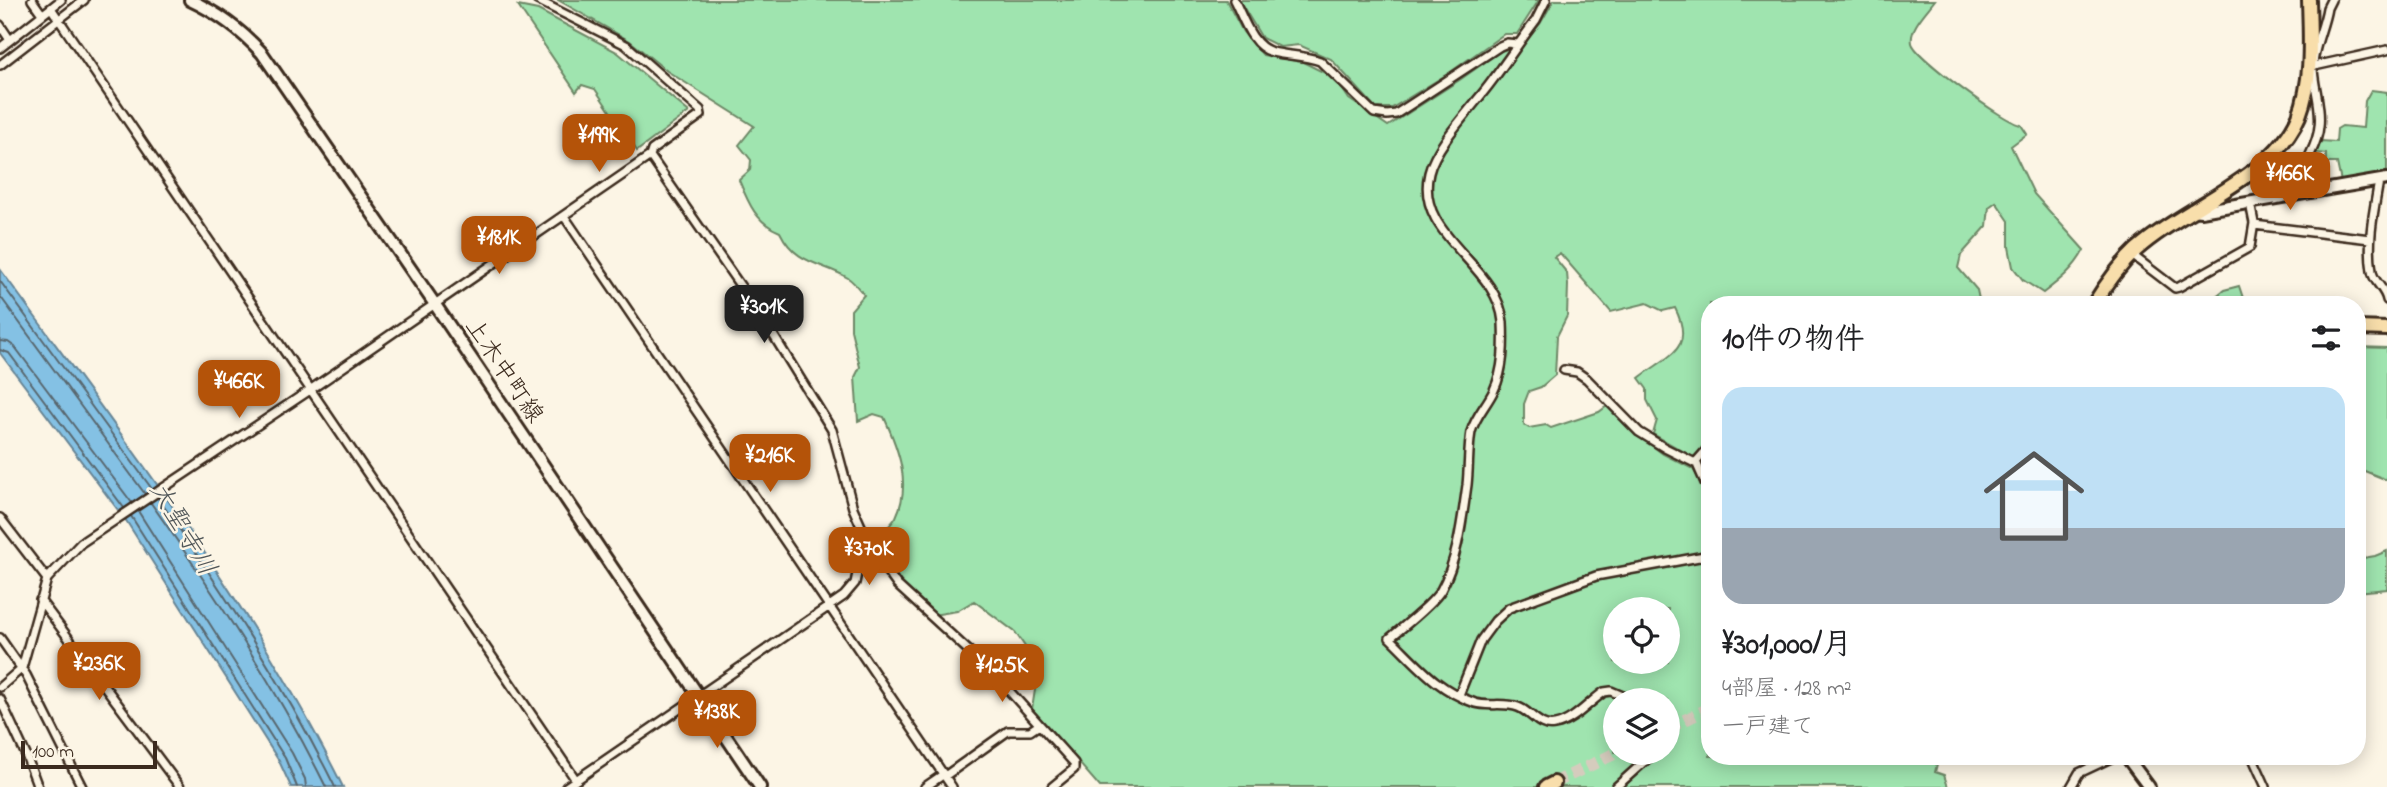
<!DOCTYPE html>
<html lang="ja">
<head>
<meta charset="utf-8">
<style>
  body { margin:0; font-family:"Indie Flower","Klee One",sans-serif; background:#f6f6f6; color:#202124; height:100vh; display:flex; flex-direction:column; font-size:26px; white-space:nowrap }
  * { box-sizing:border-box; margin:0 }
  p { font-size:23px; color:#757577 }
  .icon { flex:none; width:38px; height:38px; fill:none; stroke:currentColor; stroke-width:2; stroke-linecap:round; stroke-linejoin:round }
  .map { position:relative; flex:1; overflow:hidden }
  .side { position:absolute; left:1701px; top:296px; width:665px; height:469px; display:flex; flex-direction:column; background:#fff; border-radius:28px; box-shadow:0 4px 18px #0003 }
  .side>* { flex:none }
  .controls { position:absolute; left:1603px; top:597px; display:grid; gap:14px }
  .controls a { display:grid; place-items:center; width:77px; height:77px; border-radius:50%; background:#fff; box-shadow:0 4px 18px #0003; font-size:35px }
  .scale { position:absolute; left:21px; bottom:18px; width:136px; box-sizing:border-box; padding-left:7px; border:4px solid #3b2a1e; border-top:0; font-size:19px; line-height:24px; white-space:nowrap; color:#3b2a1e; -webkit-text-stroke:5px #fcf5e5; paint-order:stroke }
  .price { position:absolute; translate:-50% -60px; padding:0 16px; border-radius:14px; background:#b45309; color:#fff; font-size:23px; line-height:46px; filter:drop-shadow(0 2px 4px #0008) }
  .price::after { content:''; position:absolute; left:50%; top:42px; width:21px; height:16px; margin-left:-10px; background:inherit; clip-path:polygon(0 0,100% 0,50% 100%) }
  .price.current { background:#222; color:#fff }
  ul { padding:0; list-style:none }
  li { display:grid; align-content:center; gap:14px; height:371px; padding:0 21px }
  li span { display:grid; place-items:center; height:217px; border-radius:21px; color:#555 }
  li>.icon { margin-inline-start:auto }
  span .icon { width:126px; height:126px; fill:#fffc; stroke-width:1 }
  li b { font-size:30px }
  h2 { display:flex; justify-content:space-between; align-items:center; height:84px; padding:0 21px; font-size:30px }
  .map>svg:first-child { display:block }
  .green { fill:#9fe4af; stroke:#6d8766; stroke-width:2; fill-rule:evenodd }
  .water { fill:#84c1e4; stroke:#678595; stroke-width:2 }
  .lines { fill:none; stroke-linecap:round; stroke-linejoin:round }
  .shore { stroke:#58666d; stroke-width:2 }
  .primary-tunnel { stroke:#d5ccbd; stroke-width:12; stroke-dasharray:12 6; stroke-linecap:butt }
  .street-casing { stroke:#3b2a1e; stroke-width:12 }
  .secondary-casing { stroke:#3b2a1e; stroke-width:16 }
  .primary-casing { stroke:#3b2a1e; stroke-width:18 }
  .street { stroke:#fcf5e5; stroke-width:7 }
  .secondary { stroke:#fcf5e5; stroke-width:10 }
  .primary { stroke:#f8deab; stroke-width:12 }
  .labels { text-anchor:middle; stroke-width:5; stroke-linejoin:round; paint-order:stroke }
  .street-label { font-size:24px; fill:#3b2a1e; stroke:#fcf5e5 }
  .water-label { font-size:26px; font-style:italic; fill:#515759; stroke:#fcf5e5 }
</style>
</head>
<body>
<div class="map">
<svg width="2387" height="787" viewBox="0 0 2387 787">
  <rect width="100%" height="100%" fill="#fcf5e5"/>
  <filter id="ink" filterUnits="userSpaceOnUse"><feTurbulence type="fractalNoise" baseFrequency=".0143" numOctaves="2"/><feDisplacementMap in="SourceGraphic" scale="14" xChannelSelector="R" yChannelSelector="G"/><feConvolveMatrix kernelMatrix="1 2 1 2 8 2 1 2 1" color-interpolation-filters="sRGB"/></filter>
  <g filter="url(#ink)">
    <path class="green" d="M558 0H1226L1243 32 1263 55 1303 62 1335 78 1349 99 1388 126 1461 79 1501 51 1524 44 1540 24 1554 0H1935C1927 11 1909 28 1912 43 1915 57 2007 124 2021 125L2027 134 2011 146 2034 194 2084 250C2074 269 2060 280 2043 293L2023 280 2013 267 2009 247V221L1996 202 1989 207 1987 226 1961 255 1958 268 1977 290 1980 304H1710V482L1695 458 1653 434 1657 420 1647 400V389L1639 378C1668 355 1696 350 1675 308L1663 311 1647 303 1611 312 1560 253 1554 257 1567 273 1568 285 1567 316 1557 336 1555 375 1541 387 1529 391 1524 404V425L1529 428 1546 425 1551 428 1599 412 1607 406 1646 441 1663 454 1693 469 1710 499V756H1939L1935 772 1944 775 1948 787H1100L1032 709 1035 690 1025 672 1030 654 1015 632 974 601 957 611 933 615 902 583 873 541C880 534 891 526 896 517 912 484 898 448 884 417L874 414 858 421 855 377 860 367 851 330V310L864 295C859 289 854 282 848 278 821 262 796 265 780 232 756 223 748 202 739 180L750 170 751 160 739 145 754 126 667 71 630 41ZM1615 609H1668V662H1615ZM1615 700H1668V752H1615Z
      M1239 0H1539L1517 34H1504L1449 73 1392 108H1376L1331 59 1299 45 1280 47 1262 38Z
      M518 6 538 10 617 52 689 112 637 151 595 89 582 85 576 92Z
      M2371 90 2387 92V173L2341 182 2337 163H2326V154L2316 153 2321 141 2336 142 2337 129 2342 126 2363 128 2365 101Z
      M2239 286 2245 304H2206L2224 290Z
      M2357 347 2387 348V480L2357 468Z
      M2387 551V589L2357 592V559L2375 556Z"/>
    <path class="water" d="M0 269C122 436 251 601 343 787H291L279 761 127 522 0 353Z"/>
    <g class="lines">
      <path class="shore" d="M0 281 152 489
        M0 296 145 494
        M0 341 8 342 15 347 132 503
        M0 350 9 353 124 508
        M158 498C222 590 285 686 335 787
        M151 503C214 593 277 688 326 787
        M138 511 292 753 305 779 306 787
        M131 516 285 758 297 787"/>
      <path class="primary-tunnel" d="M1668 728 1710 708
        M1554 783 1618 752"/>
      <g class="street-casing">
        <path id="street" d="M32 0 42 14
          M1234 0C1243 17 1251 46 1272 52 1288 56 1304 55 1320 61L1374 113 1387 115 1396 114 1500 46 1507 43 1518 44
          M1546 0 1536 20C1521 40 1507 61 1492 81 1474 106 1436 144 1429 173 1414 236 1498 264 1503 322 1504 344 1504 369 1494 390 1487 405 1476 415 1471 432 1468 450 1469 467 1467 485 1462 520 1458 559 1441 590 1433 604 1403 627 1390 638 1417 664 1437 690 1475 703 1488 707 1504 702 1518 707 1530 711 1540 729 1555 725 1574 721 1588 703 1604 692L1611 691 1632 700
          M51 8 576 780
          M0 25 10 40
          M0 48 61 0
          M0 65 84 0
          M2310 67 2387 50
          M650 156 764 320 832 430 853 508 871 549 897 585 994 674 1074 763V769L1052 787
          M2379 181C2374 210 2367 241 2372 271 2373 282 2385 288 2387 300
          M2304 194C2298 161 2317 154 2319 126 2322 106 2313 86 2313 66 2313 48 2324 27 2327 8L2331 0
          M564 216 952 787
          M2254 225 2370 239
          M2132 255 2175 288 2179 287 2250 247 2254 223 2250 203
          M1564 370 1577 372 1587 379 1639 432 1665 448 1697 464
          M1710 446 1696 462 1710 494
          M0 518 47 579
          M40 600 180 787
          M0 638 26 675 82 787
          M0 687 22 668 47 579 81 543 310 390 650 156 652 150 701 115 700 110 626 45 537 0
          M1459 695 1481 640 1495 621 1509 608 1596 576 1710 555
          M0 699 26 755 38 787
          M2252 756 2266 787
          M945 776 1008 731H1030L1039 725
          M566 787 844 596 855 583 862 550 867 539
          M925 787 944 774
          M1616 787 1655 752
          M2071 787 2079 773 2115 756"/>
      </g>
      <g class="secondary-casing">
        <path id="secondary" d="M190 0C218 13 241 30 262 53L434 303 760 787
          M2192 210 2201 211 2387 179
          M2126 756 2149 787"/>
      </g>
      <g class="primary-casing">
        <path id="primary" d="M2094 304C2105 286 2120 265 2136 250 2185 206 2273 178 2299 116 2313 80 2310 38 2309 0
          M2357 328 2387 329
          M1546 787 1554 783"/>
      </g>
      <use href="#street" class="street"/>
      <use href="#secondary" class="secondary"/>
      <use href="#primary" class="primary"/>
    </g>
  </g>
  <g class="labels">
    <g class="street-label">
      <text transform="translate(505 370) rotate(56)" y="8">上木中町線</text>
    </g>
    <g class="water-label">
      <text transform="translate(184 528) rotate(59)" y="9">大聖寺川</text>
    </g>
  </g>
</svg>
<div class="controls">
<a><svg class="icon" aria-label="locate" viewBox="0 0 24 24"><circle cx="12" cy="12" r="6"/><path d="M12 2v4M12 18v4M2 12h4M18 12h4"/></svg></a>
<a><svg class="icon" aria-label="layers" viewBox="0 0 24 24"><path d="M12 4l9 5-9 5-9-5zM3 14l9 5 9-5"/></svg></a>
</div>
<div class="scale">100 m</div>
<b class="price" style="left:599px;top:174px">¥199K</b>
<b class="price" style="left:2290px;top:212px">¥166K</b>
<b class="price" style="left:499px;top:276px">¥181K</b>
<b class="price current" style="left:764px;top:345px">¥301K</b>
<b class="price" style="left:239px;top:420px">¥466K</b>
<b class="price" style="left:770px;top:494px">¥216K</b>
<b class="price" style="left:869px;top:587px">¥370K</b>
<b class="price" style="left:99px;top:702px">¥236K</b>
<b class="price" style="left:1002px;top:704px">¥125K</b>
<b class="price" style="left:717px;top:750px">¥138K</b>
<section class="side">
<h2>10件の物件<svg class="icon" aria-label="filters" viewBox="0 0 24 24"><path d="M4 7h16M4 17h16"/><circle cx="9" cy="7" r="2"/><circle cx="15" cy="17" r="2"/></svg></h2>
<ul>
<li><span style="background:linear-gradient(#bfe0f5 65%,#9aa5b1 0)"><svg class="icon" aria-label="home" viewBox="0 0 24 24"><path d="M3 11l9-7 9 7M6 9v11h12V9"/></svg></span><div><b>¥301,000/月</b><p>4部屋 · 128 m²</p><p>一戸建て</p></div></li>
</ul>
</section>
</div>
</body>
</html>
